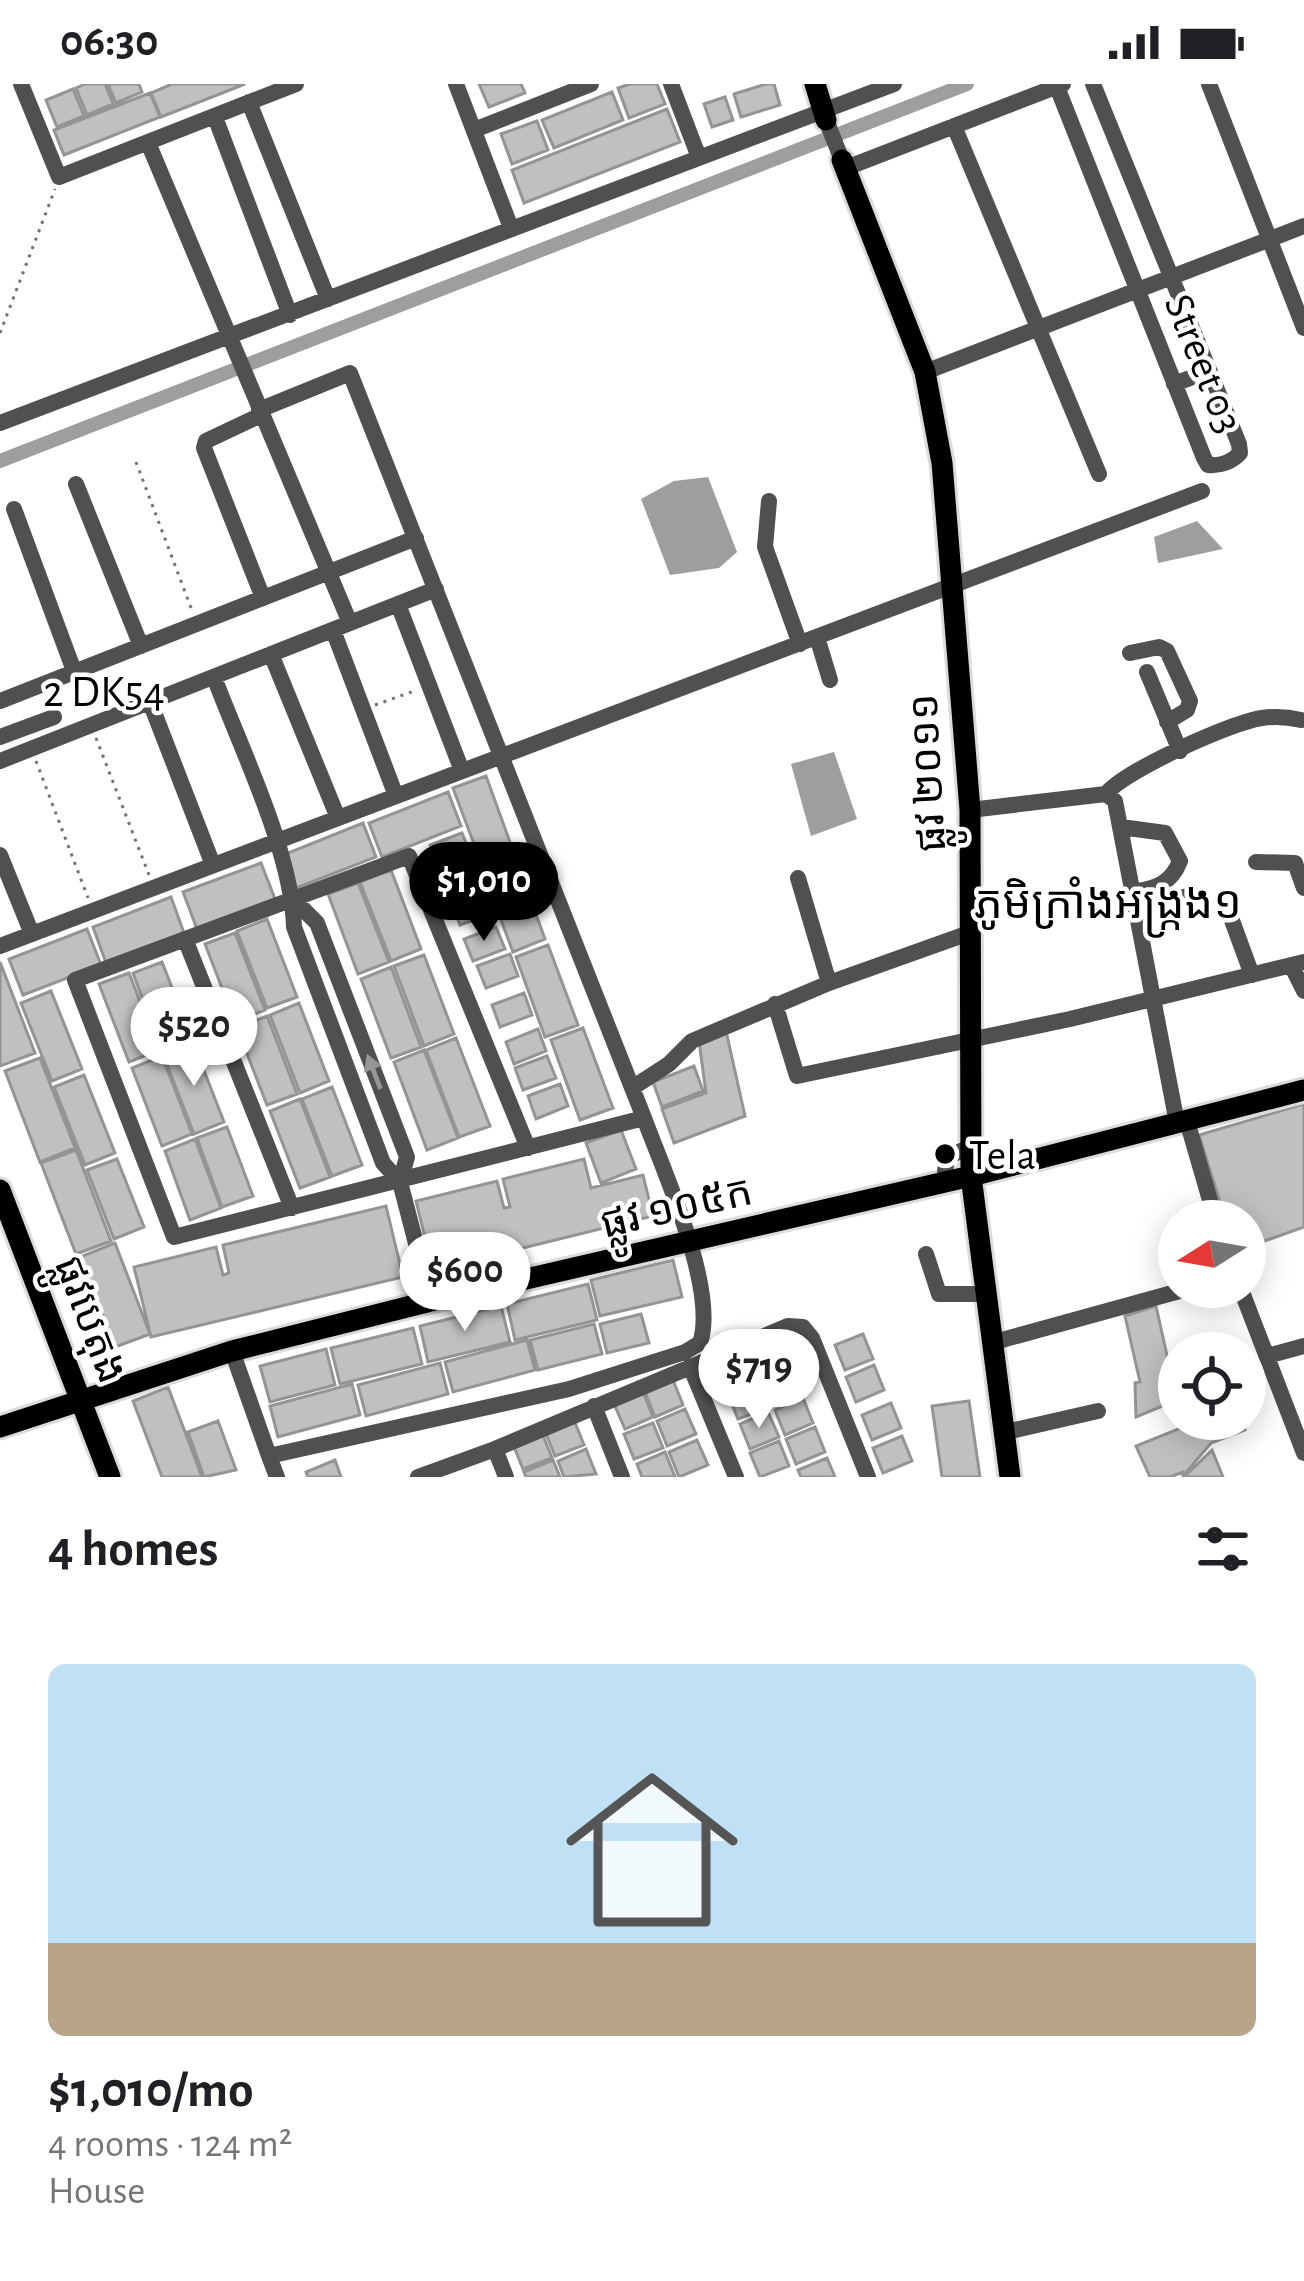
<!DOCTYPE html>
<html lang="en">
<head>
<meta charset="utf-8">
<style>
  body { margin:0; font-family:"Alegreya Sans","Noto Sans Khmer",sans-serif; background:#f2f2f2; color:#202124; height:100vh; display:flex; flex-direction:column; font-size:45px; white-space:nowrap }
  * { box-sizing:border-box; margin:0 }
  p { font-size:39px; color:#757577 }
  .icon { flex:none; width:66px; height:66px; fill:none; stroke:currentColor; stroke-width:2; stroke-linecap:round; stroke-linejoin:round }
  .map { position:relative; height:1393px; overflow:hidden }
  .panel { display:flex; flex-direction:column; background:#fff; flex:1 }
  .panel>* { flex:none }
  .needle { width:78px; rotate:259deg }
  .buttons { position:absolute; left:1158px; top:1116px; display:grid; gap:24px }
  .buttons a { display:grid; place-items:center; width:108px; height:108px; border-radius:50%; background:#fff; box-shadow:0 6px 30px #0003; font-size:60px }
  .price { position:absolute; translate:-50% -102px; padding:0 27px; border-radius:42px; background:#fff; color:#222; font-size:39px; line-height:78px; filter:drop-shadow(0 3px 6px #0008) }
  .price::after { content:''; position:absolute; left:50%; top:72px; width:36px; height:27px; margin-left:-18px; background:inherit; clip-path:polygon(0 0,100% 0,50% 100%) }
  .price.selected { background:#000; color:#fff }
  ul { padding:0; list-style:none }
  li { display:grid; align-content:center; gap:24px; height:636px; padding:0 48px }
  li span { display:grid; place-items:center; height:372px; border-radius:18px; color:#555 }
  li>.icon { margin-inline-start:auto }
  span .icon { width:216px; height:216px; fill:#fffc; stroke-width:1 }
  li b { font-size:51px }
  h2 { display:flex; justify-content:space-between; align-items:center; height:144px; padding:0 48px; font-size:51px }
  .status { display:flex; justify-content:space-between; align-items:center; height:84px; padding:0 60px; background:#fff; direction:ltr }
  .status svg { height:33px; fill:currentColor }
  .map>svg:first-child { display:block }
  .water { fill:#9e9e9e }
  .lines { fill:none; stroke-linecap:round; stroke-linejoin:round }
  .canal { stroke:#9e9e9e; stroke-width:14 }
  .building { fill:#c0c0c0; stroke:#949494; stroke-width:3 }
  .major-casing { stroke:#dbdbdb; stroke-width:27 }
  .path { stroke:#727272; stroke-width:3; stroke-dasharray:3 6; stroke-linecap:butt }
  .minor { stroke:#505050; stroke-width:16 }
  .major { stroke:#000; stroke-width:21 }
  .oneway { fill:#969696 }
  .poi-dot { fill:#000; stroke:#fff; stroke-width:4.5 }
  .labels { text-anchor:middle; stroke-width:9; stroke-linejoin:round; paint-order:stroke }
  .street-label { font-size:42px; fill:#000; stroke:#fff }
  .poi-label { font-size:42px; fill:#000; stroke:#fff; text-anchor:start }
  .neighbourhood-label { font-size:45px; fill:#000; stroke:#fff }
</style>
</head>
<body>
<div class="status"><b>06:30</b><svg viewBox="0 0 49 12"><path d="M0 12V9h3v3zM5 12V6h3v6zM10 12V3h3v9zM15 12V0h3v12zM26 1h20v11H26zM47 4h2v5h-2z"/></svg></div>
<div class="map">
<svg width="1304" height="1393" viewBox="0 0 1304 1393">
  <rect width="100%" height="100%" fill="#fff"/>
  <path class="water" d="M708 393 737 468 719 484 670 491 641 415 674 397Z
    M1197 437 1223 465 1158 479 1154 453Z
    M834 668 857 735 811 752 791 680Z"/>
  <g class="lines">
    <path class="canal" d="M0 377 967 0"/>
  </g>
  <path class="building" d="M85 0H105L113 20 87 31 76 4Z
    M108 0H139L142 8 116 19Z
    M172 0H245L161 33 151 9Z
    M479 0H521L525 9 489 23Z
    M630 0H657L665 20 629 34 618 4Z
    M766 0H774L780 21 741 33 734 10Z
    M73 5 84 32 57 43 46 16Z
    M612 8 623 36 554 64 542 36Z
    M150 9 160 33 64 71 54 46Z
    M725 13 733 36 712 43 704 20Z
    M667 25 680 58 524 119 512 86Z
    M537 37 548 66 512 80 501 50Z
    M486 692 515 772 483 784 453 704Z
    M448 708 461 742 382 773 369 739Z
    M363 739 376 773 296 804 283 771Z
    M462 749 471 771 439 783 430 761Z
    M516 776 545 855 513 868 483 788Z
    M473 778 482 800 449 812 441 790Z
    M261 779 275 815 197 845 183 808Z
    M391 786 421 865 391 877 360 798Z
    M358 799 389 878 358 890 328 810Z
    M484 807 492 829 460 841 452 819Z
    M171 813 184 849 106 879 93 843Z
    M267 835 297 913 267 924 237 847Z
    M496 843 505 865 473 877 464 855Z
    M87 845 101 881 23 911 9 875Z
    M235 849 265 926 235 938 205 860Z
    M548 861 578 941 545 953 516 873Z
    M510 870 518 892 486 904 477 882Z
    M424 871 454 950 424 962 394 882Z
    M0 878 35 969 0 982Z
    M162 878 192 955 162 967 133 889Z
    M391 883 421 963 391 974 361 895Z
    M129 889 159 966 129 978 99 900Z
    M51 907 82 985 52 997 21 919Z
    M524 909 532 931 500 943 492 921Z
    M299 919 329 997 300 1009 270 931Z
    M267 932 297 1010 267 1021 237 944Z
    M583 944 613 1024 580 1036 551 956Z
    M538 945 546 967 514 980 506 958Z
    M726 947 745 1032 674 1059 662 1025 706 1009 699 957Z
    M456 954 490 1042 459 1053 426 966Z
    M194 961 224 1038 194 1050 164 973Z
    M424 966 458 1054 427 1066 394 978Z
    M162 972 192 1050 162 1062 132 984Z
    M547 972 556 994 523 1006 515 984Z
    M40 974 75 1064 40 1078 5 987Z
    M694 982 703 1007 662 1023 653 998Z
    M84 991 115 1069 85 1081 54 1003Z
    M560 1000 568 1022 536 1035 528 1012Z
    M332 1003 362 1081 332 1092 302 1015Z
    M300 1015 330 1093 300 1104 270 1027Z
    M1304 1020V1143L1245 1164V1137H1226L1199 1051Z
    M227 1043 253 1112 222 1123 197 1054Z
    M621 1046 636 1085 601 1099 586 1059Z
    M195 1055 221 1124 190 1136 165 1067Z
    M76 1066 111 1157 76 1170 41 1079Z
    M117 1075 144 1143 114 1155 87 1086Z
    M584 1075 591 1104 643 1091 653 1132 433 1186 416 1117 497 1097 504 1124 510 1123 503 1095Z
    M386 1122 403 1193 151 1253 134 1183 216 1163 223 1191 229 1189 223 1161Z
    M115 1159 150 1250 115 1263 80 1173Z
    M673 1176 682 1213 600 1232 591 1196Z
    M588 1200 597 1236 515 1256 507 1220Z
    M501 1222 510 1258 428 1278 420 1242Z
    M1156 1222 1177 1316 1136 1333 1135 1299 1140 1298 1125 1232Z
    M641 1230 649 1259 607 1269 600 1240Z
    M594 1240 602 1270 538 1286 530 1256Z
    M413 1244 422 1280 340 1300 331 1264Z
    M863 1250 873 1275 845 1286 835 1261Z
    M780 1252 790 1277 761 1289 751 1264Z
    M527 1256 535 1286 453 1308 445 1278Z
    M326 1265 335 1301 270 1318 260 1282Z
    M745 1269 755 1294 726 1306 716 1281Z
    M440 1279 448 1310 366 1332 358 1301Z
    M874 1281 884 1306 856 1318 846 1293Z
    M792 1283 802 1308 773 1320 763 1295Z
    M673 1296 683 1321 655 1333 645 1308Z
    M757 1299 767 1324 738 1335 728 1310Z
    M352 1300 360 1331 278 1353 270 1322Z
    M168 1303 202 1393H162L133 1317Z
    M643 1308 653 1333 625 1345 614 1320Z
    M803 1314 813 1339 785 1351 775 1326Z
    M969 1317 980 1393H942L932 1322Z
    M891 1319 901 1344 872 1356 862 1331Z
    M685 1325 696 1350 667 1362 657 1337Z
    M768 1328 779 1353 750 1365 740 1340Z
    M1203 1335H1241L1245 1346 1211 1359 1183 1392V1388L1170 1393H1150L1136 1362Z
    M574 1336 584 1361 555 1372 545 1347Z
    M218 1337 236 1386 204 1393 188 1348Z
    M653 1339 663 1364 634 1375 624 1350Z
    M815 1343 825 1368 796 1380 786 1355Z
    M542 1349 552 1374 523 1385 513 1360Z
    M902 1352 912 1377 883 1389 873 1364Z
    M697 1356 708 1381 679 1393 669 1368Z
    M779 1357 789 1382 760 1393 750 1369Z
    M586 1365 596 1390 564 1393 558 1377Z
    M1212 1366 1223 1393H1184Z
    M665 1368 675 1393H642L637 1380Z
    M827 1374 835 1393H801L798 1386Z
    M335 1376 341 1393H308L306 1388Z
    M553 1376 560 1393H526L524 1388Z"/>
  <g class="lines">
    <g class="major-casing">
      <path id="major" d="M815 0 826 36
        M842 76 925 288 942 379 970 726 971 1092 1010 1393
        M0 1106 110 1393
        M0 1343 232 1267 431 1217 971 1092 1304 1006"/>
    </g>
    <path class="path" d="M0 249 55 105
      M136 378 193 529
      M375 621 417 606
      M96 654 149 791
      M36 677 88 814"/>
    <path class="minor" d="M21 0 59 93 296 0
      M456 0 511 144
      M671 0 698 71
      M1209 0 1304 244
      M1057 3 1204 374 1208 381C1220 382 1232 378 1240 369L1239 360 1093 0
      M249 18 328 215
      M215 33 290 231
      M826 36 842 76
      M954 42 1099 390
      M474 46 591 0
      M149 61 350 539
      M846 84 1063 0
      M925 288 1304 142
      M1174 300 1209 287
      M259 326 350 289 644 1034
      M261 331 206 357 204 364 263 514
      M0 339 894 0
      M76 400 141 562
      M769 417 765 463 800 560
      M14 425 74 587
      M398 520 462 687
      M333 546 396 712
      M817 553 830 596
      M1130 569 1159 563 1167 567 1190 617 1187 626 1167 638
      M271 570 338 734
      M1147 588 1180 667
      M214 593C241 665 292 768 294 843L383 1079 400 1098 431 1217
      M0 617 416 454
      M150 618 213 781
      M0 653 54 633
      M0 677 436 505
      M1106 710C1124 687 1232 638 1262 634 1276 632 1288 633 1301 636
      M970 726 1097 711 1106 710 1115 717 1177 1039
      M1121 743 1165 749 1180 777C1171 800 1156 804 1133 808
      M0 771 32 850
      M1256 778 1295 779 1304 804
      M798 794 829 899
      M293 815 317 839 407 1073 400 1098
      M1136 824 1192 811
      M1230 831 1252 891
      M185 855 292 1124
      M0 862 1202 407
      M1291 881 1304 907
      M775 920 797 992 1070 935 1304 878
      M632 1004 669 980 692 957 829 899 969 849
      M1187 1037 1216 1137
      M949 1097 945 1087 947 1073 970 1063
      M926 1170 939 1210H984
      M1240 1203 1304 1369
      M991 1259 1194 1203
      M232 1267 269 1372
      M1267 1272 1304 1262
      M690 1282 736 1393
      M594 1322 622 1393
      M1006 1348 1098 1327
      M495 1365 506 1393
      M277 1393 269 1372 569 1305 685 1268 700 1259C718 1206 664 1088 644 1034L174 1153 75 896 409 772 528 1064
      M418 1393 495 1365 788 1242 803 1243 812 1254 868 1393"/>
    <use href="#major" class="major"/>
  </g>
  <defs><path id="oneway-solid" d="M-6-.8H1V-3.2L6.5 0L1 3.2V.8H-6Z" transform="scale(3)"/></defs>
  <use class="oneway" href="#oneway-solid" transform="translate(374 988) rotate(-111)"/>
  <circle class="poi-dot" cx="945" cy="1070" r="12"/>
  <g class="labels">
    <g class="street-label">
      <text transform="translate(1205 279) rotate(68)" y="15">Street 03</text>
      <text transform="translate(926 689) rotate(-93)" y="15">ផ្លូវ ២០១១</text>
      <text transform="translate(676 1122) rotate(-13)" y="15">ផ្លូវ ១០៥ក</text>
      <text transform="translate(92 1235) rotate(69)" y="15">ផ្លូវបេតុង</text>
    </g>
    <g class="poi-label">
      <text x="969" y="1085">Tela</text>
    </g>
    <g class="neighbourhood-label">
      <text x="104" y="622">2 DK54</text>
      <text x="1108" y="834">ភូមិក្រាំងអង្រ្កង១</text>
    </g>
  </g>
</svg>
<div class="buttons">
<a><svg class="needle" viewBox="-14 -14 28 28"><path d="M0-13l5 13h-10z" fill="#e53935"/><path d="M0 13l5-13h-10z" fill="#757577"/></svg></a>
<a><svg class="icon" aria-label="locate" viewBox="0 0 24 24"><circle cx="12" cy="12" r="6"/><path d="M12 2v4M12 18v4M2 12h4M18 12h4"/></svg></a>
</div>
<b class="price selected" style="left:484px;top:860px">$1,010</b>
<b class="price" style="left:194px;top:1005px">$520</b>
<b class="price" style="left:465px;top:1250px">$600</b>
<b class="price" style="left:759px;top:1347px">$719</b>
</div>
<section class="panel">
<h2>4 homes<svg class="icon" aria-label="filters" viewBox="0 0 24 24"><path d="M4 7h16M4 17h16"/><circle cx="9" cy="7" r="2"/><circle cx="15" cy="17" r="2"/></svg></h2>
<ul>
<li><span style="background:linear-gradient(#bfe0f5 75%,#b9a48a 0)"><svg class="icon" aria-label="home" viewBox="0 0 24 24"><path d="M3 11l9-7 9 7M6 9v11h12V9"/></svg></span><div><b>$1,010/mo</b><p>4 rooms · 124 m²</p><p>House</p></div></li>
</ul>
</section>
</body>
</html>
